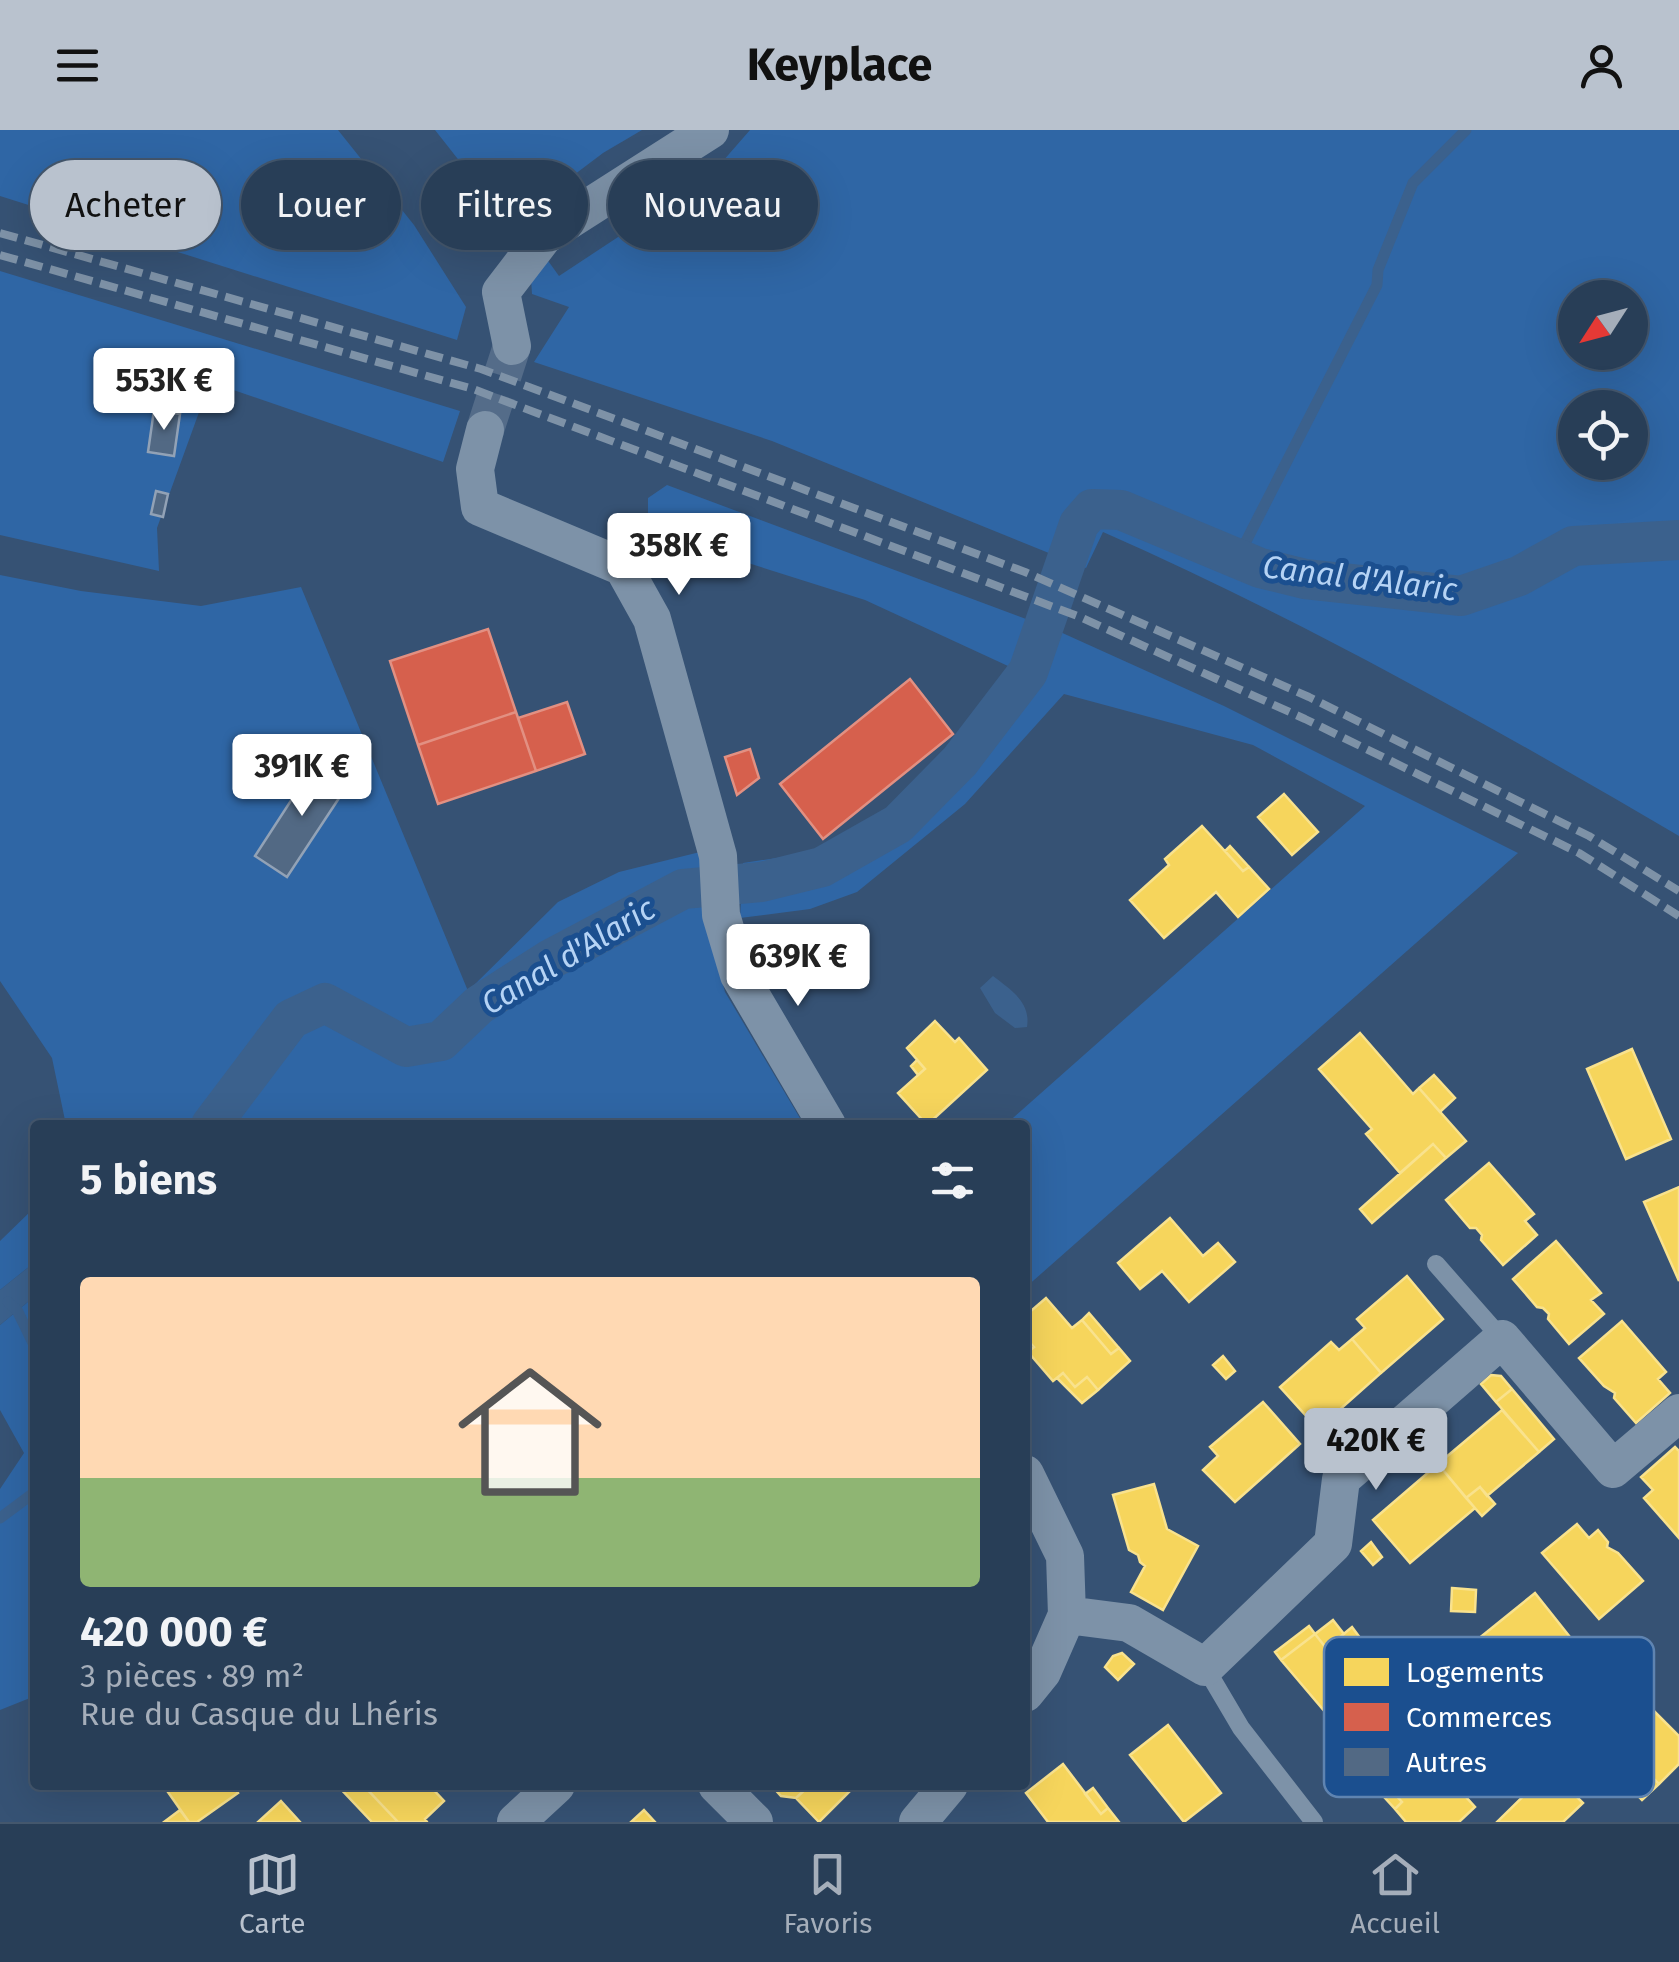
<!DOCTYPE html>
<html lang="fr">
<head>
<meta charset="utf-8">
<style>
  body { margin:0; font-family:"Fira Sans",sans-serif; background:#344961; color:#f1f3f6; height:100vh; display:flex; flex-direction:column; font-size:38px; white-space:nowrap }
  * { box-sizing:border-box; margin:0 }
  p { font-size:32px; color:#a5aeba }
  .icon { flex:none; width:55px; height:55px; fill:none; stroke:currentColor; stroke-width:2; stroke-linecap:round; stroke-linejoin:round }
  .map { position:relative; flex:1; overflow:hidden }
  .side { position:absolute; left:30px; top:990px; width:1000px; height:670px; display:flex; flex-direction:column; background:#283e57; border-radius:10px; box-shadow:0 10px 40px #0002,0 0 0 2px #44576d }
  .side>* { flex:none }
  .hud { position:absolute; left:30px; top:30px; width:1000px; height:90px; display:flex; gap:20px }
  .needle { width:65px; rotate:234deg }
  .controls { position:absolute; left:1558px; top:150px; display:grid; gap:20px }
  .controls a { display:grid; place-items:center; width:90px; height:90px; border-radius:50%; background:#283e57; box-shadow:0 10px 40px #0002,0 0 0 2px #44576d; font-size:50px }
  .price { position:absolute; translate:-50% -85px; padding:0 22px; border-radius:10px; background:#fff; color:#222; font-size:32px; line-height:65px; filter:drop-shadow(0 2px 5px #0008) }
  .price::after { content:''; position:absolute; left:50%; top:60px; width:30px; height:22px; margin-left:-15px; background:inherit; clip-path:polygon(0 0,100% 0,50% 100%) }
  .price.selected { background:#b9c2ce; color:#111 }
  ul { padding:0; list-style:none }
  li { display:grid; align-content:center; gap:20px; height:530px; padding:0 50px }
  li span { display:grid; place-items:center; height:310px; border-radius:10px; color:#555 }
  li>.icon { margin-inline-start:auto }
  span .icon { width:180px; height:180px; fill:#fffc; stroke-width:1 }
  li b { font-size:42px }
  h2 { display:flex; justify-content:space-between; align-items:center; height:120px; padding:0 50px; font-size:42px }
  .tag { padding:0 35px; border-radius:45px; background:#283e57; box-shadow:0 10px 40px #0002,0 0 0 2px #44576d; font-size:35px; line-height:90px }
  .tag.selected { background:#b9c2ce; color:#111 }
  header { display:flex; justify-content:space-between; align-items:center; height:130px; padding:0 50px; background:#b9c2ce; color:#111; font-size:45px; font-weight:700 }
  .menu { display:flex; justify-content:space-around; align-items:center; height:140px; border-top:2px solid #44576d; background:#283e57; font-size:28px; color:#a5aeba }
  .menu a { display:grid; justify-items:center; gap:5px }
  .menu .selected { color:#b9c2ce }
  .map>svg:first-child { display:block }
  .green { fill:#2f66a5; fill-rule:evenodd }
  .water { fill:#3b618d }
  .homes { fill:#f6d55c; stroke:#f9e28d; stroke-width:2.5 }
  .shops { fill:#d6604d; stroke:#e29082; stroke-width:2.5 }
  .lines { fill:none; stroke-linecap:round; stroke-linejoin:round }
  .stream { stroke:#3b618d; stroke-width:11 }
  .canal { stroke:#3b618d; stroke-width:40 }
  .building { fill:#526984; stroke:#92a2b6; stroke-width:2.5 }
  .minor-tunnel { stroke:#546c89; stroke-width:38; stroke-dasharray:38 19; stroke-linecap:butt }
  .service { stroke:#7d92a8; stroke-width:18 }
  .minor { stroke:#7d92a8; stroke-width:38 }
  .rail { stroke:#7e92a7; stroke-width:8; stroke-dasharray:18 8; stroke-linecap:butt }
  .labels { text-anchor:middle; stroke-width:10; stroke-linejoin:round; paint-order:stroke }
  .water-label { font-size:32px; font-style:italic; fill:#b5d3f5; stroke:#1b4f8f }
  .key { fill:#1b4f8f; stroke:#5f84b1; stroke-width:2.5 }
  .key-label { font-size:28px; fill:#fff }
</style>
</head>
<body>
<header><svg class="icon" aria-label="menu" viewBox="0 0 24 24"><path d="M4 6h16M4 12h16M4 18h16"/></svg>Keyplace<svg class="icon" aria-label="person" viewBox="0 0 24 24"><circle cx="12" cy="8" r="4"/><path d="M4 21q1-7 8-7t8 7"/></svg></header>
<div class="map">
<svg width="1679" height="1692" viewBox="0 0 1679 1692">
  <rect width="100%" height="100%" fill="#365274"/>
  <path class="green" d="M0 0H338L414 95 466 177 457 210 0 66Z
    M435 0H642L603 23 509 94Z
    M750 0H1679V706C1493 597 1301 489 1103 402L1086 438 772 311 534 232 569 177 532 164 530 133 536 114 559 146 709 47ZM1575 168H1630V222H1575ZM1575 278H1630V332H1575Z
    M0 141 460 281 443 332 210 252 157 398 159 441 0 405Z
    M667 355 1058 501 1224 576 1518 723 1025 1158V995H1005L1365 676 1253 615 1064 564 965 674 857 762 810 779 740 788 743 733 816 722 868 700 937 634 1008 536 865 470 656 404 648 388V368Z
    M0 445 81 461 201 476 301 457 468 861 558 772 619 742 700 722 707 791 725 862 804 995H66L52 928 0 851Z
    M35 1077V1132L0 1160V1111Z
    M35 1166V1397L30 1401 35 1422V1566L0 1580V1359L24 1323 0 1280V1195Z"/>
  <path class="water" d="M993 846C1011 860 1031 872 1027 897L1015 898 995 883 980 858Z
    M35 1132V1166L0 1195V1160Z"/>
  <path class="homes" d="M1284 664 1318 702 1292 725 1258 687Z
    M1202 696 1243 741 1249 737 1269 759 1238 787 1216 762 1164 808 1130 770 1169 735 1165 729Z
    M1230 716 1249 737 1243 741 1225 721Z
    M935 891 955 912 959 908 987 940 927 995 898 963 925 939 907 918Z
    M1360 903 1413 964 1419 958 1466 1011 1446 1028 1433 1014 1400 1043 1366 1004 1372 999 1319 939Z
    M1632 919 1671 1009 1626 1029 1587 939Z
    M917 930 925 939 918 945 911 936Z
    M1434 945 1455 968 1440 982 1419 958Z
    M1433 1014 1446 1028 1372 1093 1360 1079Z
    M1489 1033 1534 1084 1525 1091 1537 1105 1503 1135 1481 1110 1482 1105 1476 1098H1470L1446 1070Z
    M1679 1057V1151L1644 1072Z
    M1170 1088 1203 1126 1218 1113 1235 1132 1189 1172 1162 1141 1140 1159 1118 1133Z
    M1556 1111 1601 1163 1591 1170 1604 1184 1569 1214 1548 1189 1549 1184 1543 1178 1537 1177 1513 1149Z
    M1407 1146 1443 1189 1381 1243 1352 1209 1365 1198 1357 1189Z
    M1046 1168 1072 1198 1082 1190 1111 1224 1119 1218 1130 1231 1098 1260 1087 1247 1075 1257 1063 1243 1053 1251 1028 1222 1034 1217 1025 1207V1186Z
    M1089 1183 1119 1218 1111 1224 1082 1190Z
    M1622 1191 1666 1242 1658 1249 1670 1263 1636 1293 1614 1268 1615 1263 1604 1256 1579 1228Z
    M1352 1209 1381 1243 1318 1299 1280 1257 1331 1212 1339 1220Z
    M1223 1226 1235 1241 1226 1249 1213 1235Z
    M1063 1243 1075 1257 1087 1247 1098 1260 1082 1273 1057 1248Z
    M1491 1245 1501 1246 1512 1259 1496 1272 1481 1254Z
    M1512 1259 1554 1309 1539 1322 1496 1272Z
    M1263 1272 1300 1314 1235 1372 1203 1340 1218 1326 1210 1317Z
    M1502 1280 1539 1322 1487 1366 1480 1357 1466 1368 1438 1334Z
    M1675 1317 1679 1321V1408L1644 1368 1653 1360 1641 1347Z
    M1438 1334 1475 1378 1410 1433 1373 1390Z
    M1154 1354 1167 1399 1198 1416 1163 1480 1131 1462 1145 1436 1140 1432 1138 1425 1129 1420 1113 1365Z
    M1480 1357 1495 1374 1482 1386 1466 1368Z
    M1577 1394 1589 1408 1598 1400 1608 1412 1607 1417 1618 1423 1643 1451 1599 1489 1542 1423Z
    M1371 1412 1382 1427 1373 1435 1361 1421Z
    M1452 1458 1476 1460 1475 1482 1451 1481Z
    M1535 1463 1570 1507 1517 1550 1510 1540 1495 1553 1467 1518Z
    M1333 1490 1344 1504 1326 1518 1315 1504Z
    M1309 1496 1315 1504 1281 1530 1275 1522Z
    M1352 1497 1378 1532 1366 1541 1340 1507Z
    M1315 1504 1326 1518 1340 1507 1366 1541 1359 1547 1374 1567 1337 1596 1281 1530Z
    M1122 1523 1134 1534 1118 1550 1105 1537 1113 1526Z
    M1632 1559 1679 1606V1634L1659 1654 1598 1594Z
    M1410 1586 1434 1611 1428 1617 1441 1632 1437 1635 1475 1677 1459 1692H1406L1395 1679 1402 1672 1382 1650 1375 1657 1357 1638Z
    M1168 1595 1221 1663 1184 1692 1130 1625Z
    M1636 1632 1659 1654 1642 1670 1620 1647Z
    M1063 1634 1101 1684 1108 1678 1119 1692H1048L1026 1663Z
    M1550 1640 1583 1673 1563 1692H1497Z
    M1382 1650 1402 1672 1395 1679 1375 1657Z
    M163 1655H232L238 1663 197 1692H189Z
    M337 1655H363L398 1692H372Z
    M363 1655H429L444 1671 425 1689 427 1692H398Z
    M771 1655H810L796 1668 781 1666Z
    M810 1655H854L855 1656 819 1692 796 1668Z
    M1093 1658 1108 1678 1101 1684 1085 1664Z
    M281 1671 300 1692H258Z
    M180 1680 189 1692H164Z
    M644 1680 655 1692H631Z"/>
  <path class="shops" d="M488 499 516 582 418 615 390 531Z
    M910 549 953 604 823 709 780 654Z
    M567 572 585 624 536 641 518 588Z
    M516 582 536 641 438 674 418 615Z
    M750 619 759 648 737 665 725 627Z"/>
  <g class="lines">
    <path class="stream" d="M1237 429 1377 155 1378 140 1413 53 1466 0
      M8 1172 17 1180 35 1217
      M0 1388 35 1362"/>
    <path class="canal" d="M211 995 291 889 325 873 406 917 441 911 479 875 549 830 683 759 761 752 822 737 898 694 960 631 1028 542 1079 394 1092 379 1121 380 1260 438 1305 449 1461 466 1519 446 1573 416 1679 410"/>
  </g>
  <path class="building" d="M154 280 180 284 174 326 148 322Z
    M156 361 168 364 163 387 151 384Z
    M316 632 349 653 287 747 255 726Z"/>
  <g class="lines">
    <path class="minor-tunnel" d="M485 300 512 216"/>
    <path class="service" d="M1436 1134 1502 1209
      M1205 1537 1241 1598 1314 1692"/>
    <path class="minor" d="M512 216 501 162 544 106 710 0
      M485 300 475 339 480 377 623 437 652 489 718 726 721 785 739 845 827 995
      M1025 1344 1065 1426 1067 1485 1042 1542 1025 1563
      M1067 1485 1129 1493 1205 1537 1333 1414 1341 1349 1502 1209 1613 1339 1679 1283
      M717 1655 754 1692
      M516 1692 556 1655
      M918 1692 949 1655"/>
    <path class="rail" d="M0 103 481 239 1025 442 1309 567 1589 706 1679 761
      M0 125 473 259 1080 487 1305 589 1579 723 1679 786"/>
  </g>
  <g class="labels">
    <g class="water-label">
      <text transform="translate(1360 448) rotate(7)" y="11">Canal d'Alaric</text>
      <text transform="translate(568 826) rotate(-31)" y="11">Canal d'Alaric</text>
    </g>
  </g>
  <rect x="1324" y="1507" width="330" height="160" rx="15" class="key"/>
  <rect x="1344" y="1528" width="45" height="28" fill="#f6d55c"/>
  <rect x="1344" y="1573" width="45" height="28" fill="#d6604d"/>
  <rect x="1344" y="1618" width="45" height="28" fill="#526984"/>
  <g class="key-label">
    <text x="1406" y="1552">Logements</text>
    <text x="1406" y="1597">Commerces</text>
    <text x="1406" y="1642">Autres</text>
  </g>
</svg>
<div class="controls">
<a><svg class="needle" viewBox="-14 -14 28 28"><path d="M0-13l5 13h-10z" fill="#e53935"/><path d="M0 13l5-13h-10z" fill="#a5aeba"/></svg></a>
<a><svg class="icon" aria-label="locate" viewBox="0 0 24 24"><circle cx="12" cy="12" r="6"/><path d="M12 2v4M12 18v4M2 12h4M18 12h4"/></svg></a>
</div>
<b class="price" style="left:164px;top:303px">553K €</b>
<b class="price" style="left:679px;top:468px">358K €</b>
<b class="price" style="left:302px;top:689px">391K €</b>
<b class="price" style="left:798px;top:879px">639K €</b>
<b class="price selected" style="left:1376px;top:1363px">420K €</b>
<div class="hud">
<a class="tag selected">Acheter</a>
<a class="tag">Louer</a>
<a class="tag">Filtres</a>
<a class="tag">Nouveau</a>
</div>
<section class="side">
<h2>5 biens<svg class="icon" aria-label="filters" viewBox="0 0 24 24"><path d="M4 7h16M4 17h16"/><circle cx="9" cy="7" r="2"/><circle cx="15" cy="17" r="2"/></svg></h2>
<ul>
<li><span style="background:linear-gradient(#ffd9b3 65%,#8fb573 0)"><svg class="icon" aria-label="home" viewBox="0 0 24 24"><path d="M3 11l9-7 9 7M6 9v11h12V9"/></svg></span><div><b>420 000 €</b><p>3 pièces · 89 m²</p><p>Rue du Casque du Lhéris</p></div></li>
</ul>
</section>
</div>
<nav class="menu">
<a class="selected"><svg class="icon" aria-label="map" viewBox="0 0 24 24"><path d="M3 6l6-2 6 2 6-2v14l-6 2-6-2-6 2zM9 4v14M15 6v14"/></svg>Carte</a>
<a><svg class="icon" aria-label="saved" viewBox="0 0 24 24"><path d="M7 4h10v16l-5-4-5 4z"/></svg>Favoris</a>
<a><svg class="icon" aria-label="home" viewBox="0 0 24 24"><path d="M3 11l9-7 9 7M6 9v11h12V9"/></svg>Accueil</a>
</nav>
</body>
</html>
